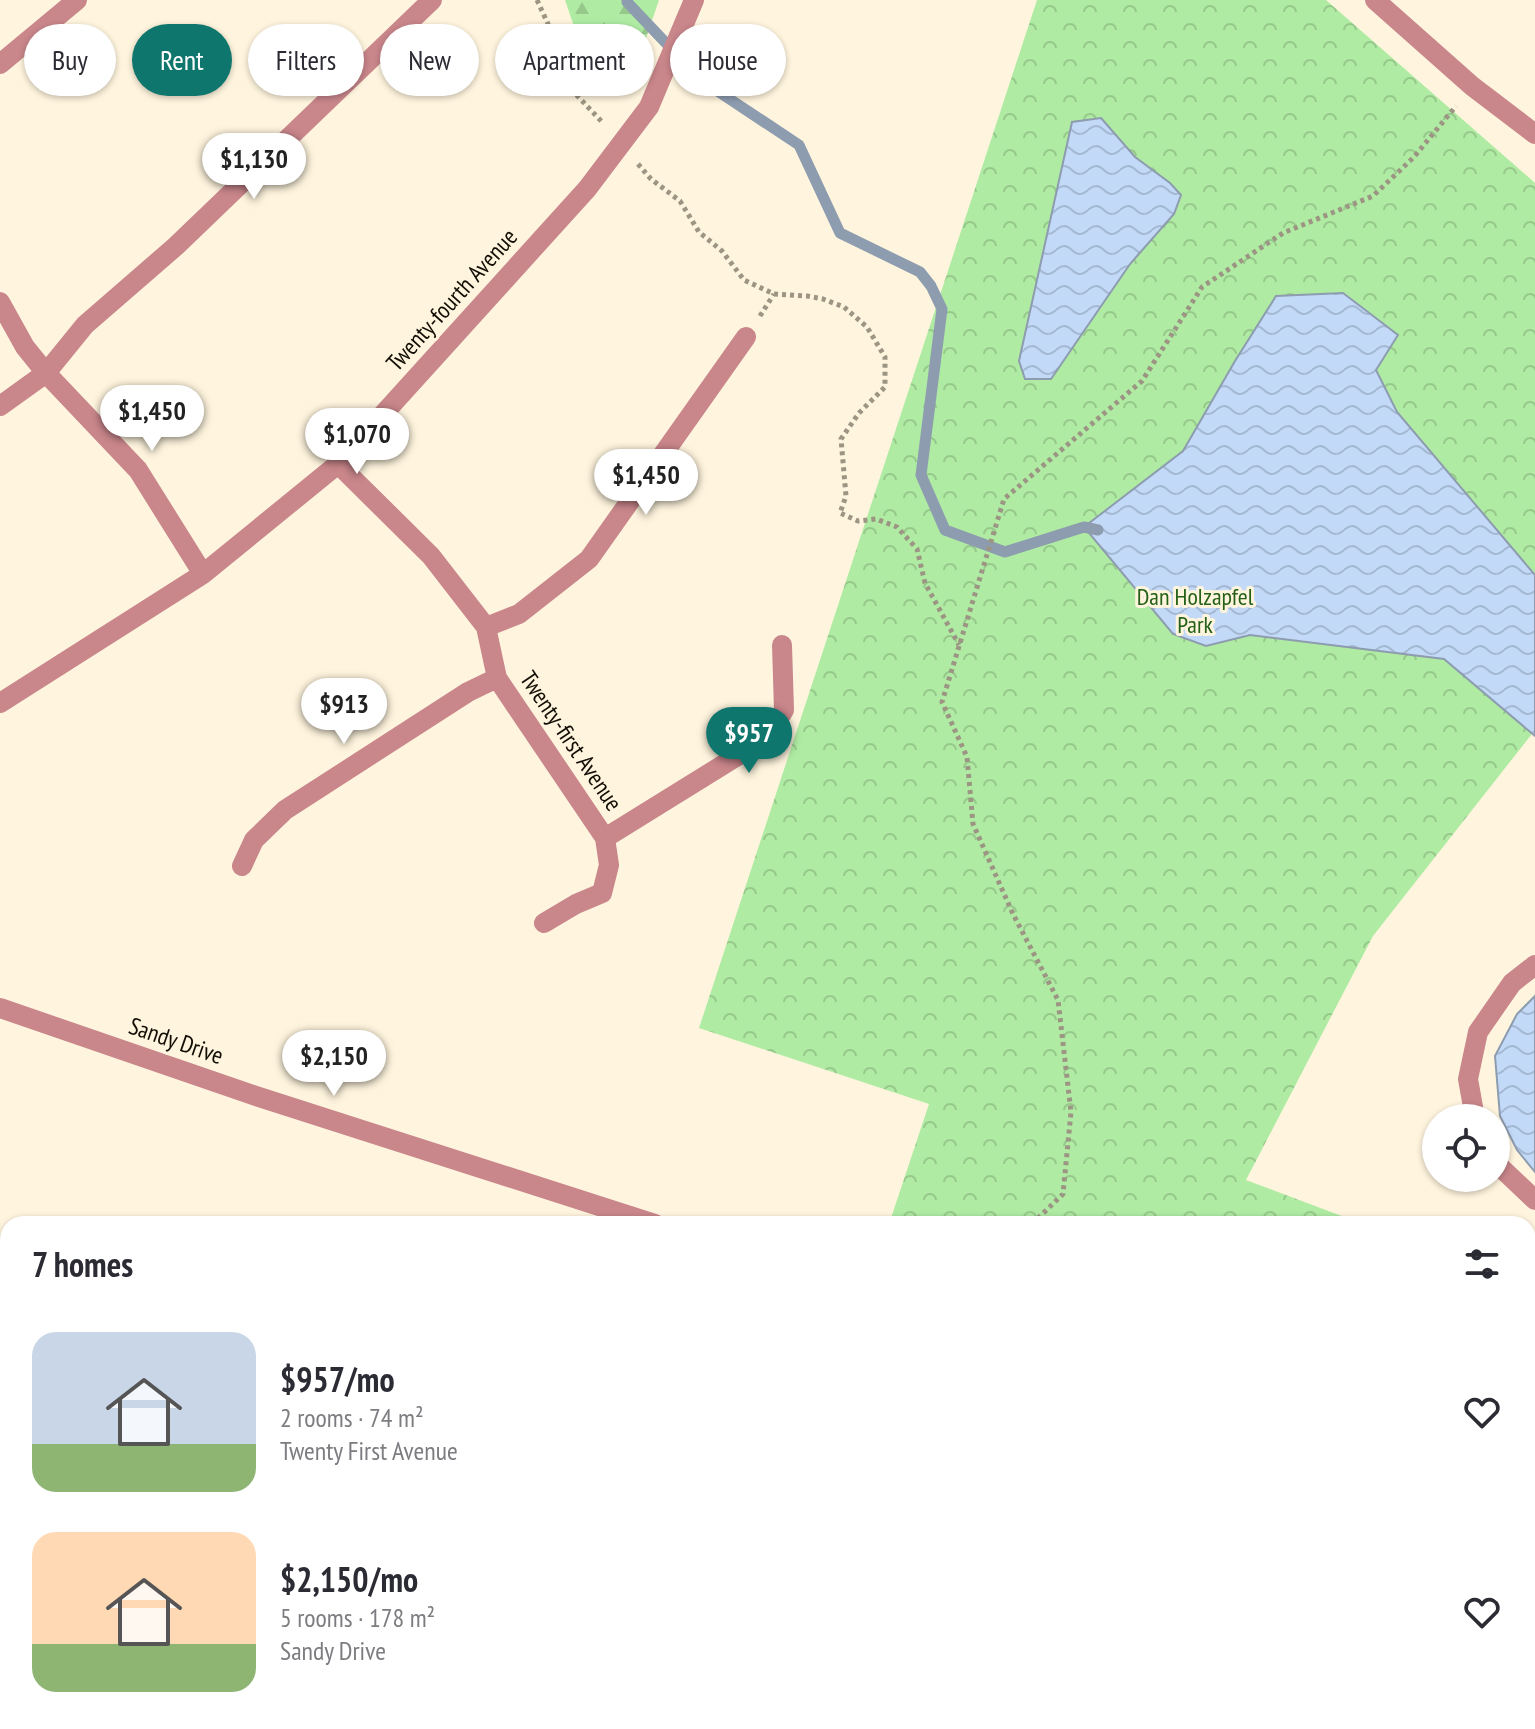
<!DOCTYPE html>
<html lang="en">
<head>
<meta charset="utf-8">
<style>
  body { margin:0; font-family:"PT Sans Narrow",sans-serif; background:#f2f2f3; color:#2b2b33; height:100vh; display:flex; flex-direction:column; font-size:30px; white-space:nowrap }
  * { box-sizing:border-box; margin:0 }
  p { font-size:26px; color:#7c7c81 }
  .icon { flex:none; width:44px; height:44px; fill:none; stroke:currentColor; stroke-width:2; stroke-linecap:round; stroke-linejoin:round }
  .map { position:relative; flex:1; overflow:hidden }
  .sheet { position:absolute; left:0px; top:1216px; width:1536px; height:514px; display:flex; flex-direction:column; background:#fff; border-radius:24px 24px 0 0; box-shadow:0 2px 6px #0004 }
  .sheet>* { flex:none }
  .top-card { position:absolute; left:24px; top:24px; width:800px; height:72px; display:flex; gap:16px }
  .tools { position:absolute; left:1422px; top:1104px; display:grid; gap:16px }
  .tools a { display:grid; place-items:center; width:88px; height:88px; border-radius:50%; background:#fff; box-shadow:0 2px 6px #0004; font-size:40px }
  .price { position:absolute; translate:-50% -68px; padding:0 18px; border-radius:28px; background:#fff; color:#222; font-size:26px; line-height:52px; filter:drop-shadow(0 2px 4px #0008) }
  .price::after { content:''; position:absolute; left:50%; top:48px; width:24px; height:18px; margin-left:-12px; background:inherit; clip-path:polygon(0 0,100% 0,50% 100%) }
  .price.active { background:#0f766e; color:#fff }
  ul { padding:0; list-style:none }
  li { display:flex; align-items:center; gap:24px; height:200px; padding:0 32px }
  li span { display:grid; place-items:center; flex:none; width:224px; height:160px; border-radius:24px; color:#555 }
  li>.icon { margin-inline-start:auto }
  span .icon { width:96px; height:96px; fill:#fffc; stroke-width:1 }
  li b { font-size:34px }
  h2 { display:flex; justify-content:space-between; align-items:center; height:96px; padding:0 32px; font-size:34px }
  .chip { padding:0 28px; border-radius:36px; background:#fff; box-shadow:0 2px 6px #0004; font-size:28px; line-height:72px }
  .chip.active { background:#0f766e; color:#fff }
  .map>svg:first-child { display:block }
  .forest { fill:url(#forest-firs) }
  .park { fill:url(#park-crowns) }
  .water { fill:url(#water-waves); stroke:#8d9caf; stroke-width:2 }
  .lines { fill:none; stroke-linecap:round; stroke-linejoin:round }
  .stream { stroke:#8d9caf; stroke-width:11 }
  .path { stroke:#9c9583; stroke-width:5; stroke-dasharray:4 4; stroke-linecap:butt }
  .minor { stroke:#c9868b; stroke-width:20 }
  .labels { text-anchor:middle; stroke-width:6; stroke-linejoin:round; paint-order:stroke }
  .street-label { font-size:24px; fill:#120e05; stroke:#fff5de }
  .park-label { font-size:24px; fill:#246017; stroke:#fff5de }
</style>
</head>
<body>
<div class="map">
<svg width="1535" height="1729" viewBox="0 0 1535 1729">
  <defs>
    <pattern id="forest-firs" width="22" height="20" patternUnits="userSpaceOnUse" patternTransform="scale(2)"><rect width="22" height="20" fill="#afeba3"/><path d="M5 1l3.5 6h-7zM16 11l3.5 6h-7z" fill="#96c88b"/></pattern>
    <pattern id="park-crowns" width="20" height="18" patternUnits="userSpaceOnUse" patternTransform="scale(2)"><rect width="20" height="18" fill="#afeba3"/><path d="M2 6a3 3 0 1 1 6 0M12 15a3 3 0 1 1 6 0" fill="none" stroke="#96c88b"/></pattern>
    <pattern id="water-waves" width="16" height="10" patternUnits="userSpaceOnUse" patternTransform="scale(2)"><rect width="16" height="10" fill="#c2d9f8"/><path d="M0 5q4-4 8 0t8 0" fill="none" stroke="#a6b9d3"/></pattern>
  </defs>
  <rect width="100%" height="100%" fill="#fff5de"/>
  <path class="forest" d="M565 0H659L628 91 585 59Z"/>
  <path class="park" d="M1037 0H1326L1535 183V730L1373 936 1246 1180 1363 1224H889L929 1104 699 1028Z
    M1528 1286 1535 1289V1580L1528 1586Z
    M728 1722H1384L1377 1729H726Z"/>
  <path class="water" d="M1101 118 1135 157 1170 183 1181 195 1174 214 1130 264 1051 379H1025L1019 361 1072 122Z
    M1343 293 1398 335 1376 370 1397 412 1535 575V736L1444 659 1250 635 1206 646 1173 634 1084 527 1183 451 1235 361 1276 296Z
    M1535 996V1172L1517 1150 1500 1116 1495 1056 1517 1014Z"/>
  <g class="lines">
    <path class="stream" d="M627 0V2L701 80 799 145 840 233 920 272 931 286 942 309 921 475 945 530 1005 552 1084 527 1098 530"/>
    <path class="path" d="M537 0 548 24 558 65 570 88 603 123
      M638 164 651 179 680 201 699 232 722 251 744 280 774 294 807 296 823 299 844 307 867 327 885 357V387L859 413 841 439 846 496 840 513 858 521 876 519 897 527 917 549 925 583 959 645
      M760 316 774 294
      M1032 1224 1063 1194 1071 1112 1058 1000 1013 914 973 824 967 757 942 702 1004 499 1142 381 1202 287 1283 233 1373 196 1414 157 1456 106
      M1118 1722 1128 1729"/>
    <path class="minor" d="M1375 0 1472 86 1535 134
      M0 64 77 0
      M0 302 25 347 46 373 138 470 203 574
      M0 406 46 373 85 325 176 246 432 0
      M338 464 431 556 486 627 497 678 605 838 609 865 602 893 576 904 544 923
      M486 627 519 614 589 559 746 337
      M0 703 203 574 338 464 587 189 649 107 694 0
      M605 838 768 737 784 710 782 645
      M242 866 254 840 285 810 468 692 497 678
      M0 1008 259 1097 655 1224
      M1475 1118 1468 1079 1478 1032 1512 983 1535 965
      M1496 1163 1535 1200
      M0 1437 8 1440
      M1528 1633 1535 1626
      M684 1729 686 1722
      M1426 1729 1433 1722"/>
  </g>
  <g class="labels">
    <g class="street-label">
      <text transform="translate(452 300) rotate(-48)" y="8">Twenty-fourth Avenue</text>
      <text transform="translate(571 741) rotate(56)" y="8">Twenty-first Avenue</text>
      <text transform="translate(176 1041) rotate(19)" y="8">Sandy Drive</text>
    </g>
    <g class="park-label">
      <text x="1195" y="605">Dan Holzapfel<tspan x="1195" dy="28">Park</tspan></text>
    </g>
  </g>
</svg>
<div class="tools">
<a><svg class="icon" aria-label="locate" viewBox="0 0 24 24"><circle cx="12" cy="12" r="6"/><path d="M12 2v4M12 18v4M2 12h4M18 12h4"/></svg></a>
</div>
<b class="price" style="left:254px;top:201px">$1,130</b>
<b class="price" style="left:152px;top:453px">$1,450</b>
<b class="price" style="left:357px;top:476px">$1,070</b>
<b class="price" style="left:646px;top:517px">$1,450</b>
<b class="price" style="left:344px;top:746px">$913</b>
<b class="price active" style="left:749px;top:775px">$957</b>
<b class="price" style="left:334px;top:1098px">$2,150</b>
<div class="top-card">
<a class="chip">Buy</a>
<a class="chip active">Rent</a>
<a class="chip">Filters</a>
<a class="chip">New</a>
<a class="chip">Apartment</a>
<a class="chip">House</a>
</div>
<section class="sheet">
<h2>7 homes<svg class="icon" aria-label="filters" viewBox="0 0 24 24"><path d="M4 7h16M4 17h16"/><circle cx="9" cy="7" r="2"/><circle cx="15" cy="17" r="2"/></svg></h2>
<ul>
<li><span style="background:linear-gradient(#c9d6e8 70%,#8fb573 0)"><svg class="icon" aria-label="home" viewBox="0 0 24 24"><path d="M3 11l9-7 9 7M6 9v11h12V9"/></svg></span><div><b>$957/mo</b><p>2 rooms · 74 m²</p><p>Twenty First Avenue</p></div><svg class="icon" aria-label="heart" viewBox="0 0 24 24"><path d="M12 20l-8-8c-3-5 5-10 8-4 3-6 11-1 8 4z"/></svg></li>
<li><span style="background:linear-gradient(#ffd9b3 70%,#8fb573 0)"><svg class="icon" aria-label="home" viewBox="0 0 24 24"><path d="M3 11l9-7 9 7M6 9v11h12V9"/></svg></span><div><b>$2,150/mo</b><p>5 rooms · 178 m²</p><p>Sandy Drive</p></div><svg class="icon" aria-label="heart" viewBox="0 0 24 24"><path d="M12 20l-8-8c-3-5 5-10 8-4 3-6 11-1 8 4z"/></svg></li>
</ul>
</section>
</div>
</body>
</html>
